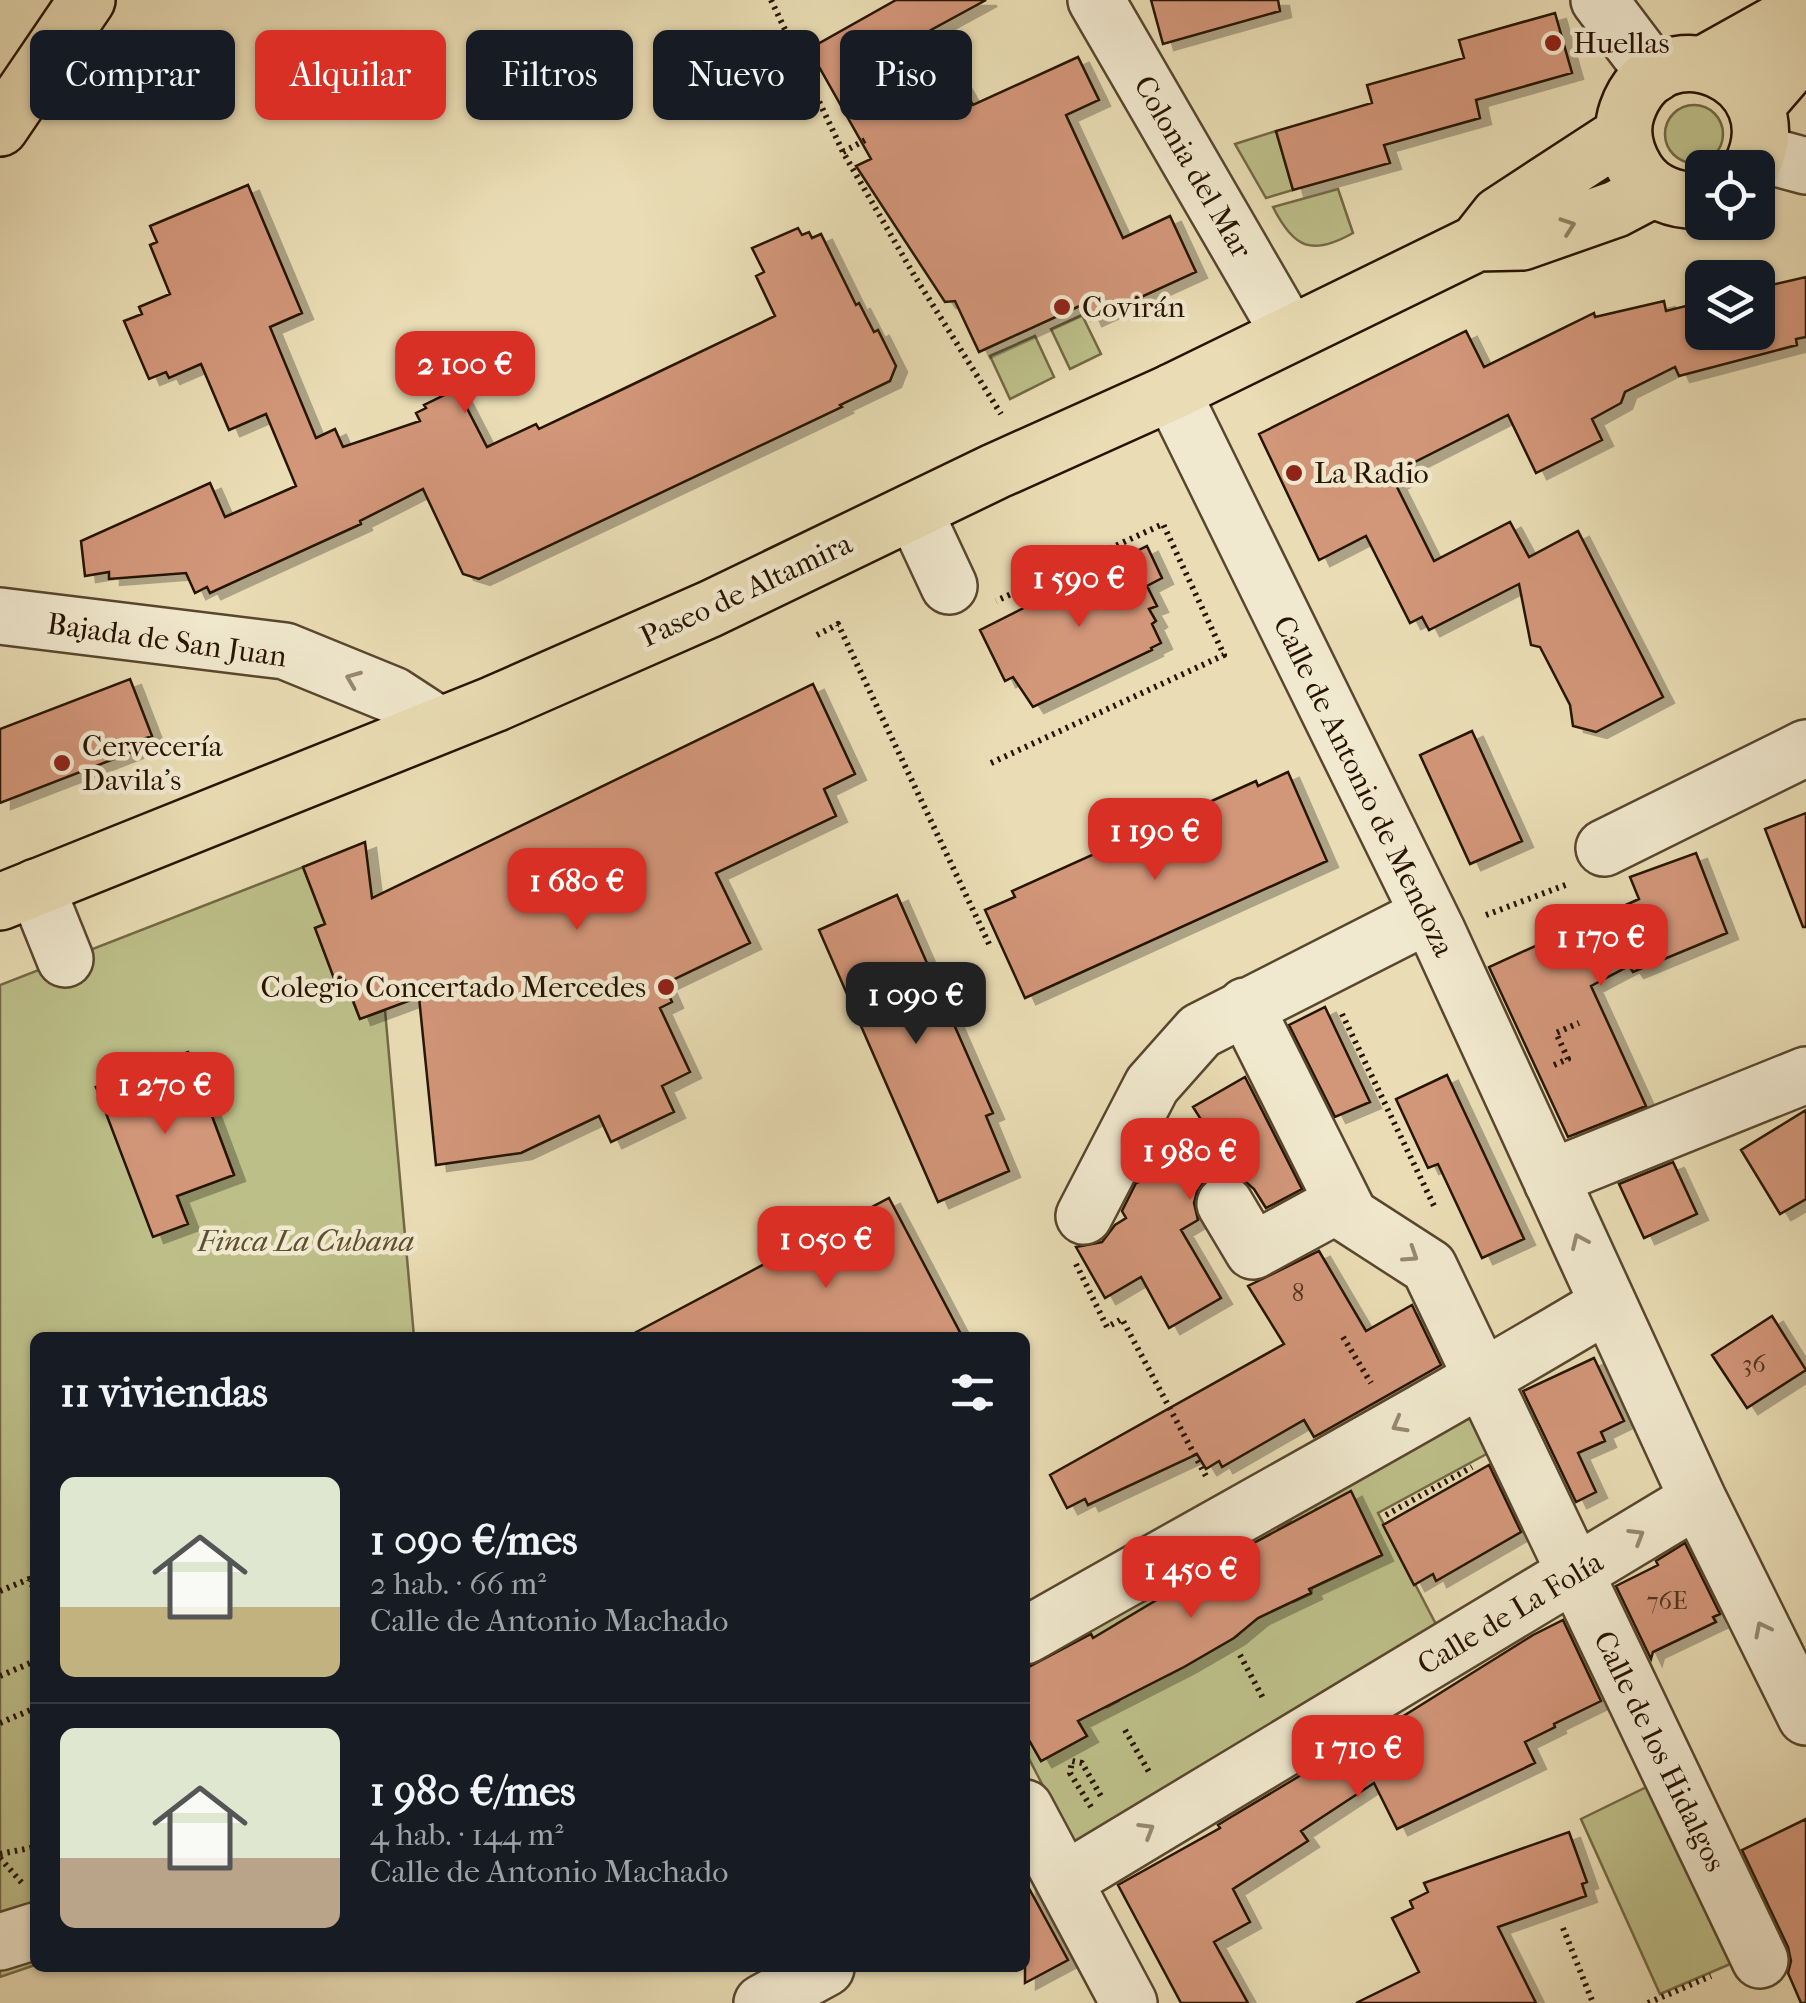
<!DOCTYPE html>
<html lang="es">
<head>
<meta charset="utf-8">
<style>
  body { margin:0; font-family:"IM FELL French Canon",serif; background:#20242c; color:#f1f3f6; height:100vh; display:flex; flex-direction:column; font-size:38px; white-space:nowrap }
  * { box-sizing:border-box; margin:0 }
  p { font-size:32px; color:#9ea1a6 }
  .icon { flex:none; width:55px; height:55px; fill:none; stroke:currentColor; stroke-width:2; stroke-linecap:round; stroke-linejoin:round }
  .map { position:relative; flex:1; overflow:hidden }
  .side { position:absolute; left:30px; top:1332px; width:1000px; height:640px; display:flex; flex-direction:column; background:#171b24; border-radius:15px; box-shadow:0 2px 8px #0004 }
  .side>* { flex:none }
  .top-card { position:absolute; left:30px; top:30px; width:1000px; height:90px; display:flex; gap:20px }
  .fabs { position:absolute; left:1685px; top:150px; display:grid; gap:20px }
  .fabs a { display:grid; place-items:center; width:90px; height:90px; border-radius:15px; background:#171b24; box-shadow:0 2px 8px #0004; font-size:50px }
  .price { position:absolute; translate:-50% -85px; padding:0 22px; border-radius:20px; background:#d93025; color:#fff; font-size:32px; line-height:65px; filter:drop-shadow(0 2px 5px #0008) }
  .price::after { content:''; position:absolute; left:50%; top:60px; width:30px; height:22px; margin-left:-15px; background:inherit; clip-path:polygon(0 0,100% 0,50% 100%) }
  .price.current { background:#222; color:#fff }
  ul { padding:0; list-style:none }
  li { display:flex; align-items:center; gap:30px; height:250px; padding:0 30px }
  li+li { border-top:2px solid #363941 }
  li span { display:grid; place-items:center; flex:none; width:280px; height:200px; border-radius:15px; color:#555 }
  li>.icon { margin-inline-start:auto }
  span .icon { width:120px; height:120px; fill:#fffc; stroke-width:1 }
  li b { font-size:42px }
  h2 { display:flex; justify-content:space-between; align-items:center; height:120px; padding:0 30px; font-size:42px }
  .tag { padding:0 35px; border-radius:15px; background:#171b24; box-shadow:0 2px 8px #0004; font-size:35px; line-height:90px }
  .tag.current { background:#d93025; color:#fff }
  .map>svg:first-child { display:block }
  .green { fill:#bdbf89; stroke:#726944; stroke-width:2.5; fill-rule:evenodd }
  .building { fill:#d29679; stroke:#271300; stroke-width:2.5; filter:url(#shadow) }
  .lines { fill:none; stroke-linecap:round; stroke-linejoin:round }
  .minor-casing { stroke:#58462d; stroke-width:60 }
  .major-casing { stroke:#271300; stroke-width:60 }
  .path { stroke:#271300; stroke-width:6; stroke-dasharray:2.5 5; stroke-linecap:butt }
  .minor { stroke:#f1e9cf; stroke-width:55 }
  .major { stroke:#eaddb5; stroke-width:55 }
  .oneway { stroke:#928264 }
  .oneway2 { stroke:#968972 }
  .poi-dot { fill:#8f2418; stroke:#f1e9cf; stroke-width:4 }
  .labels { text-anchor:middle; stroke-width:9; stroke-linejoin:round; paint-order:stroke }
  .number-label { font-size:25px; fill:#52341e }
  .poi-label { font-size:30px; fill:#271300; stroke:#f1e9cf; text-anchor:start }
  .street-label { font-size:30px; fill:#271300; stroke:#f1e9cf }
  .park-label { font-size:30px; font-style:italic; fill:#5c4f30; stroke:#f1e9cf }
</style>
</head>
<body>
<div class="map">
<svg width="1806" height="2003" viewBox="0 0 1806 2003">
  <defs>
    <filter id="shadow"><feDropShadow dx="11" dy="6" stdDeviation="0" flood-color="#0004"/></filter>
  </defs>
  <rect width="100%" height="100%" fill="#eaddb5"/>
  <filter id="stains"><feTurbulence type="fractalNoise" baseFrequency=".002" numOctaves="4"/><feColorMatrix values="0 0 0 0 .2 0 0 0 0 .09 0 0 0 0 .02 0 0 0 .5 -.17"/></filter>
  <radialGradient id="worn" r=".72"><stop offset=".6" stop-color="#630" stop-opacity="0"/><stop offset="1" stop-color="#630" stop-opacity=".3"/></radialGradient>
  <path class="green" d="M1665 134a29 29 0 1 1 58 0a29 29 0 1 1-58 0Z
    M1276 131 1293 190 1266 198 1235 144Z
    M1338 189 1353 233C1312 256 1294 249 1273 207Z
    M1082 315 1101 354 1070 369 1051 329Z
    M1035 336 1054 377 1010 399 990 356Z
    M303 867 325 924 315 928 335 980 343 977 360 1019 385 1010 414 1337 35 1338V1965L0 1977V985ZM188 1053 234 1174 177 1196 187 1224 96 1087Z
    M1481 1397 1503 1445 1378 1513 1440 1632 1074 1846 1025 1751V1733L1041 1761 1086 1736 1076 1717 1104 1702 1107 1707 1119 1701 1121 1692 1091 1634 1025 1669V1649ZM1353 1496 1381 1556 1312 1588 1311 1594 1293 1602 1247 1579 1235 1552 1279 1531 1278 1527 1291 1521 1294 1525 1317 1514 1316 1509ZM1219 1565 1237 1636 1169 1675 1118 1623Z
    M1663 1779 1749 1956 1660 1994 1581 1819Z"/>
  <path class="building" d="M896 0H986L931 30 973 105 1078 57 1099 100 1066 115 1123 238 1170 216 1196 272 1091 320 1084 304 979 352 955 301 945 302 856 166 871 159 809 49Z
    M1151 0H1278L1280 11 1163 44Z
    M1555 13 1572 73 1476 100 1480 118 1384 145 1390 163 1293 190 1276 131 1372 103 1367 85 1464 58 1459 40Z
    M248 185 302 313 270 327 316 438 335 429 343 447 420 421 416 413 426 408 424 405 457 389 487 447 536 424 539 429 621 390 775 316 756 276 764 272 752 248 798 228 802 235 809 232 812 238 821 234 856 305 859 303 874 332 878 330 896 366 890 381 840 405 842 407 479 579 463 574 423 489 360 521 361 524 210 593 207 587 195 593 186 573 109 579V572L85 576 81 541 210 483 225 517 296 486 266 414 229 430 201 364 169 378 166 372 149 379 124 321 142 314 139 307 170 294 150 245 157 242 150 226Z
    M1806 277V337L1796 339 1797 345 1679 376 1675 367 1625 392 1621 403 1592 419 1602 440 1536 473 1508 415 1405 467 1410 476 1395 483 1434 561 1510 522 1529 557 1578 531 1663 697 1596 732 1573 726 1570 705 1540 647 1531 645 1519 584 1429 630 1422 617 1410 623 1366 536 1319 560 1259 434 1466 331 1484 367 1594 313 1595 317 1664 301 1666 311 1702 302V332H1758V288Z
    M1147 546 1162 578 1147 586 1157 606 1149 609 1156 621 1152 624 1161 643 1151 648 1152 650 1033 707 1013 677 1005 681 980 630Z
    M130 679 152 736 129 744 132 752 0 803V729Z
    M813 684 855 774 824 789 836 816 716 873 750 943 664 984 672 1002 660 1008 690 1072 662 1086 674 1112 611 1142 599 1116 521 1153 436 1165 419 997 360 1019 344 977 335 981 315 928 325 924 303 867 365 842 372 898Z
    M1472 731 1522 841 1470 864 1420 755Z
    M1288 772 1327 861 1025 998 985 910 1015 897 1012 891 1256 781 1258 786Z
    M1806 813V927H1803L1765 829Z
    M1696 853 1727 933 1633 972 1629 966 1591 986 1646 1106 1568 1137 1489 967 1639 899 1630 877Z
    M897 895 993 1113 986 1116 1009 1171 938 1202 819 930Z
    M1325 1007 1370 1102 1335 1117 1289 1025Z
    M188 1052 234 1175 177 1196 188 1224 153 1237 96 1087Z
    M1447 1075 1524 1239 1482 1258 1438 1164 1428 1168 1396 1099Z
    M1245 1077 1302 1189 1266 1208 1254 1189 1239 1176 1224 1173 1208 1178 1198 1188 1194 1203 1198 1220 1181 1230 1221 1298 1169 1328 1141 1277 1105 1298 1076 1247 1102 1242 1115 1225 1126 1218 1122 1211 1136 1183 1165 1173 1153 1151 1202 1121 1193 1107Z
    M1806 1110V1199L1780 1214 1741 1150Z
    M1673 1162 1697 1214 1644 1238 1619 1184Z
    M889 1198 963 1338H625Z
    M1319 1251 1366 1331 1412 1305 1441 1365 1314 1437 1304 1420 1222 1467 1219 1461 1206 1469 1197 1454 1088 1505 1085 1499 1067 1508 1050 1475 1284 1344 1248 1286Z
    M1772 1316 1806 1370 1747 1408 1712 1355Z
    M1594 1358 1624 1421 1601 1432 1605 1441 1578 1453 1596 1492 1576 1502 1523 1391Z
    M1489 1465 1521 1532 1436 1581 1433 1574 1414 1585 1383 1525Z
    M1351 1491 1382 1555 1309 1589 1311 1593 1258 1618 1234 1638 1184 1667 1078 1721 1087 1736 1041 1761 1025 1733V1669L1091 1634 1093 1638 1235 1553Z
    M1685 1543 1720 1614 1713 1617 1716 1622 1653 1652 1651 1659 1616 1586 1658 1565 1656 1561Z
    M1563 1620 1601 1701 1554 1724 1555 1727 1525 1742 1535 1763 1397 1829 1374 1783 1301 1831 1308 1841 1233 1889 1250 1922 1214 1942 1248 2003H1181L1118 1885 1220 1828 1218 1825 1226 1820 1388 1723 1389 1725 1533 1635Z
    M1806 1819V2003H1801L1788 1973 1791 1961 1788 1947 1742 1850Z
    M1569 1832 1587 1882 1582 1884 1586 1896 1498 1927 1536 2003H1356L1419 1972 1392 1918 1413 1908 1410 1901 1428 1892 1424 1883Z
    M1025 1881 1068 1960 1025 1983Z"/>
  <g class="lines">
    <g class="minor-casing">
      <path id="minor" d="M1096 0 1289 333
        M1599 0 1655 74
        M1758 153 1806 166
        M1172 392 1438 933 1698 1499 1806 1717
        M914 511 949 586
        M0 616 285 651 393 695 439 725
        M1604 848 1806 748
        M36 887 65 959
        M1245 1006 1350 1216 1429 1267 1760 1960
        M1552 1182 1575 1168 1806 1075
        M1225 1204 1253 1251 1343 1202
        M1084 1216 1152 1085 1200 1031 1428 915
        M1025 1636C1219 1525 1416 1419 1608 1304
        M1025 1808 1129 2003
        M1064 1881 1698 1499
        M0 1942 35 1931
        M762 2003 826 1968"/>
    </g>
    <g class="major-casing">
      <path id="major" d="M1704 64 1806 7
        M1756 106 1806 48
        M0 128 87 0
        M1702 200C1677 202 1650 193 1636 170 1625 152 1620 131 1627 111 1659 18 1797 75 1751 168
        M1477 243 1499 215 1623 134
        M0 902 494 704 710 609 996 471 1172 392 1477 243 1522 242 1616 209 1654 189"/>
    </g>
    <path class="path" d="M771 0 843 152 914 275 1001 414
      M843 152 867 139
      M817 635 838 624 990 946
      M991 763 1224 655 1163 524 996 601
      M1486 915 1568 884
      M1342 1014 1436 1210
      M1554 1065 1568 1059 1556 1033 1579 1023
      M1076 1264 1107 1327 1122 1319 1207 1478
      M1343 1337 1371 1383
      M1386 1515 1472 1467
      M0 1591 29 1579 35 1591
      M1240 1655 1264 1700
      M0 1676 35 1661
      M0 1723 35 1708
      M1125 1730 1149 1772
      M1091 1807 1070 1773 1072 1761 1082 1763 1102 1798
      M0 1854 35 1847
      M0 1858 22 1883
      M1563 1928 1593 2003
      M1648 2003 1711 1976"/>
    <use href="#minor" class="minor"/>
    <use href="#major" class="major"/>
  </g>
  <defs><path id="oneway-chevron" d="M-2-3.5L2.5 0L-2 3.5" fill="none" stroke-width="1.6" stroke-linecap="round" stroke-linejoin="round" transform="scale(2.5)"/></defs>
  <use class="oneway" href="#oneway-chevron" transform="translate(1568 226) rotate(-19)"/>
  <g class="oneway2">
    <use href="#oneway-chevron" transform="translate(353 679) rotate(-158)"/>
    <use href="#oneway-chevron" transform="translate(1579 1241) rotate(-114)"/>
    <use href="#oneway-chevron" transform="translate(1411 1255) rotate(33)"/>
    <use href="#oneway-chevron" transform="translate(1399 1425) rotate(151)"/>
    <use href="#oneway-chevron" transform="translate(1637 1536) rotate(-31)"/>
    <use href="#oneway-chevron" transform="translate(1762 1629) rotate(-117)"/>
    <use href="#oneway-chevron" transform="translate(1147 1830) rotate(-31)"/>
  </g>
  <g class="poi-dot">
    <circle cx="1553" cy="43" r="10"/>
    <circle cx="1062" cy="307" r="10"/>
    <circle cx="1294" cy="473" r="10"/>
    <circle cx="62" cy="763" r="10"/>
    <circle cx="666" cy="987" r="10"/>
  </g>
  <g class="labels">
    <g class="number-label">
      <text x="1298" y="1301">8</text>
      <text x="1754" y="1372">36</text>
      <text x="1667" y="1609">76E</text>
    </g>
    <g class="poi-label">
      <text x="1573" y="53">Huellas</text>
      <text x="1082" y="317">Covirán</text>
      <text x="1314" y="483">La Radio</text>
      <text x="82" y="756">Cervecería<tspan x="82" dy="34">Davila's</tspan></text>
      <text x="646" y="997" text-anchor="end">Colegio Concertado Mercedes</text>
    </g>
    <g class="street-label">
      <text transform="translate(1193 167) rotate(60)" y="10">Colonia del Mar</text>
      <text transform="translate(746 590) rotate(-25)" y="10">Paseo de Altamira</text>
      <text transform="translate(167 640) rotate(8)" y="10">Bajada de San Juan</text>
      <text transform="translate(1364 786) rotate(64)" y="10">Calle de Antonio de Mendoza</text>
      <text transform="translate(1510 1613) rotate(-31)" y="10">Calle de La Folía</text>
      <text transform="translate(1660 1751) rotate(64)" y="10">Calle de los Hidalgos</text>
    </g>
    <g class="park-label">
      <text x="306" y="1251">Finca La Cubana</text>
    </g>
  </g>
  <rect width="100%" height="100%" filter="url(#stains)"/>
  <rect width="100%" height="100%" fill="url(#worn)"/>
</svg>
<div class="fabs">
<a><svg class="icon" aria-label="locate" viewBox="0 0 24 24"><circle cx="12" cy="12" r="6"/><path d="M12 2v4M12 18v4M2 12h4M18 12h4"/></svg></a>
<a><svg class="icon" aria-label="layers" viewBox="0 0 24 24"><path d="M12 4l9 5-9 5-9-5zM3 14l9 5 9-5"/></svg></a>
</div>
<b class="price" style="left:465px;top:416px">2 100 €</b>
<b class="price" style="left:1079px;top:630px">1 590 €</b>
<b class="price" style="left:1155px;top:883px">1 190 €</b>
<b class="price" style="left:577px;top:933px">1 680 €</b>
<b class="price" style="left:1601px;top:989px">1 170 €</b>
<b class="price current" style="left:916px;top:1047px">1 090 €</b>
<b class="price" style="left:165px;top:1137px">1 270 €</b>
<b class="price" style="left:1190px;top:1203px">1 980 €</b>
<b class="price" style="left:826px;top:1291px">1 050 €</b>
<b class="price" style="left:1191px;top:1621px">1 450 €</b>
<b class="price" style="left:1358px;top:1800px">1 710 €</b>
<div class="top-card">
<a class="tag">Comprar</a>
<a class="tag current">Alquilar</a>
<a class="tag">Filtros</a>
<a class="tag">Nuevo</a>
<a class="tag">Piso</a>
</div>
<section class="side">
<h2>11 viviendas<svg class="icon" aria-label="filters" viewBox="0 0 24 24"><path d="M4 7h16M4 17h16"/><circle cx="9" cy="7" r="2"/><circle cx="15" cy="17" r="2"/></svg></h2>
<ul>
<li><span style="background:linear-gradient(#dfe7d0 65%,#c2b280 0)"><svg class="icon" aria-label="home" viewBox="0 0 24 24"><path d="M3 11l9-7 9 7M6 9v11h12V9"/></svg></span><div><b>1 090 €/mes</b><p>2 hab. · 66 m²</p><p>Calle de Antonio Machado</p></div></li>
<li><span style="background:linear-gradient(#dfe7d0 65%,#b9a48a 0)"><svg class="icon" aria-label="home" viewBox="0 0 24 24"><path d="M3 11l9-7 9 7M6 9v11h12V9"/></svg></span><div><b>1 980 €/mes</b><p>4 hab. · 144 m²</p><p>Calle de Antonio Machado</p></div></li>
</ul>
</section>
</div>
</body>
</html>
